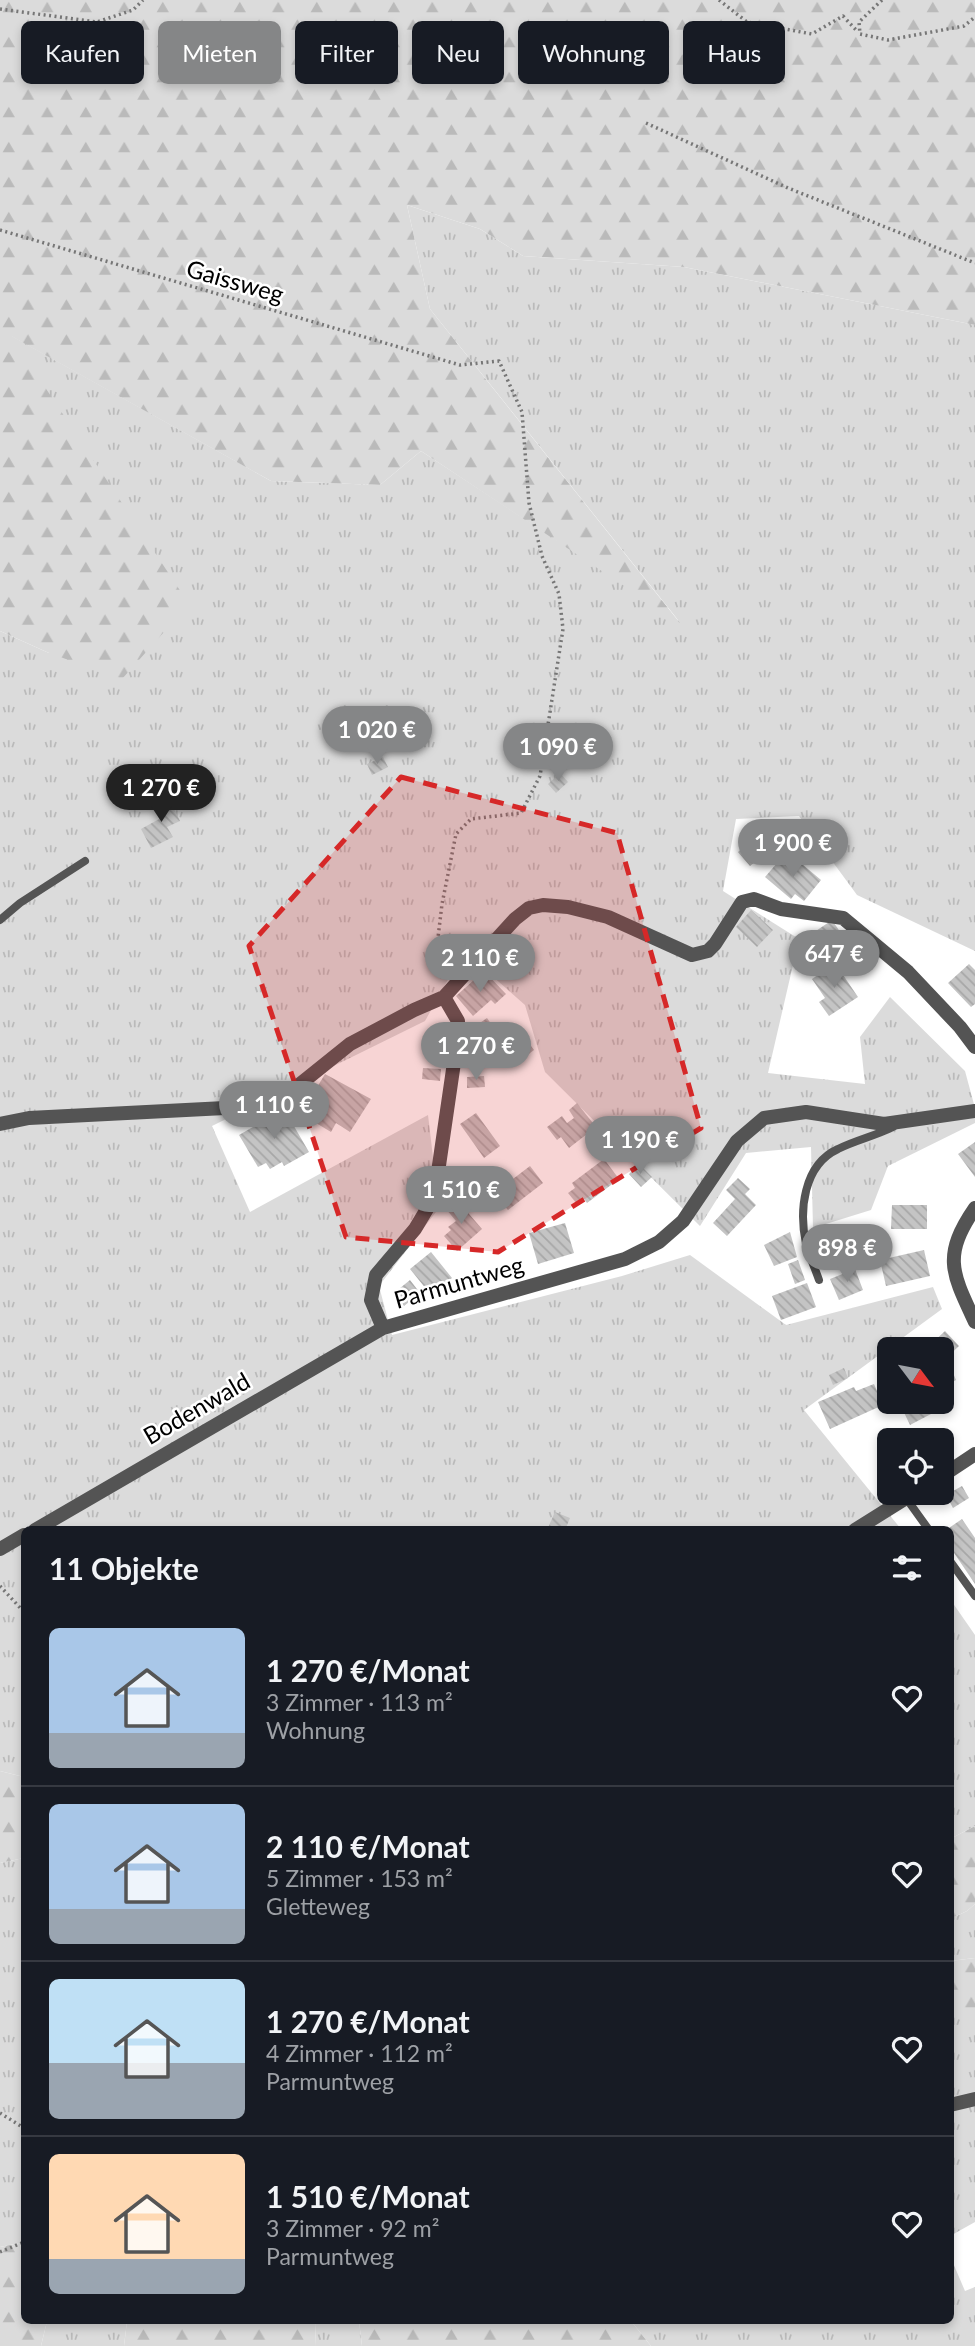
<!DOCTYPE html>
<html lang="de">
<head>
<meta charset="utf-8">
<style>
  body { margin:0; font-family:Lato,sans-serif; background:#20242c; color:#f1f3f6; height:100vh; display:flex; flex-direction:column; font-size:26px; white-space:nowrap }
  * { box-sizing:border-box; margin:0 }
  p { font-size:23px; color:#9ea1a6 }
  .icon { flex:none; width:38px; height:38px; fill:none; stroke:currentColor; stroke-width:2; stroke-linecap:round; stroke-linejoin:round }
  .map { position:relative; flex:1; overflow:hidden }
  .panel { position:absolute; left:21px; top:1526px; width:933px; height:798px; display:flex; flex-direction:column; background:#171b24; border-radius:10px; box-shadow:0 4px 10px #0003 }
  .panel>* { flex:none }
  .banner { position:absolute; left:21px; top:21px; width:934px; height:63px; display:flex; gap:14px }
  .needle { width:46px; rotate:122deg }
  .fabs { position:absolute; left:877px; top:1337px; display:grid; gap:14px }
  .fabs a { display:grid; place-items:center; width:77px; height:77px; border-radius:10px; background:#171b24; box-shadow:0 4px 10px #0003; font-size:35px }
  .price { position:absolute; translate:-50% -60px; padding:0 16px; border-radius:24px; background:#858687; color:#fff; font-size:23px; line-height:46px; filter:drop-shadow(0 2px 4px #0008) }
  .price::after { content:''; position:absolute; left:50%; top:42px; width:21px; height:16px; margin-left:-10px; background:inherit; clip-path:polygon(0 0,100% 0,50% 100%) }
  .price.active { background:#222; color:#fff }
  ul { padding:0; list-style:none }
  li { display:flex; align-items:center; gap:21px; height:175px; padding:0 28px }
  li+li { border-top:2px solid #363941 }
  li span { display:grid; place-items:center; flex:none; width:196px; height:140px; border-radius:10px; color:#555 }
  li>.icon { margin-inline-start:auto }
  span .icon { width:84px; height:84px; fill:#fffc; stroke-width:1 }
  li b { font-size:30px }
  h2 { display:flex; justify-content:space-between; align-items:center; height:84px; padding:0 28px; font-size:30px }
  .tag { padding:0 24px; border-radius:10px; background:#171b24; box-shadow:0 4px 10px #0003; font-size:24px; line-height:63px }
  .tag.active { background:#858687; color:#fff }
  .map>svg:first-child { display:block }
  .grass { fill:url(#grass-tufts) }
  .forest { fill:url(#forest-firs) }
  .building { fill:url(#building-back-hatch) }
  .lines { fill:none; stroke-linecap:round; stroke-linejoin:round }
  .path { stroke:#767676; stroke-width:3.5; stroke-dasharray:2 3.5; stroke-linecap:butt }
  .lane { stroke:#545454; stroke-width:8 }
  .street { stroke:#545454; stroke-width:14 }
  .marked { fill:#d62828; fill-opacity:0.2; stroke:#d62828; stroke-width:5; stroke-dasharray:14 9; stroke-linejoin:round }
  .labels { text-anchor:middle; stroke-width:5; stroke-linejoin:round; paint-order:stroke }
  .street-label { font-size:24px; fill:#000; stroke:#fff }
</style>
</head>
<body>
<div class="map">
<svg width="975" height="2346" viewBox="0 0 975 2346">
  <defs>
    <pattern id="grass-tufts" width="24" height="20" patternUnits="userSpaceOnUse" patternTransform="scale(1.75)"><rect width="24" height="20" fill="#dbdbdb"/><path d="M3 7l-1-3M5 7V3M7 7l1-3M15 17l-1-3M17 17v-4M19 17l1-3" fill="none" stroke="#bababa"/></pattern>
    <pattern id="forest-firs" width="22" height="20" patternUnits="userSpaceOnUse" patternTransform="scale(1.75)"><rect width="22" height="20" fill="#dbdbdb"/><path d="M5 1l3.5 6h-7zM16 11l3.5 6h-7z" fill="#bababa"/></pattern>
    <pattern id="building-back-hatch" width="6" height="6" patternUnits="userSpaceOnUse" patternTransform="scale(1.75)"><rect width="6" height="6" fill="#c4c4c4"/><path d="M-1 5l2 2M0 0l6 6M5-1l2 2" fill="none" stroke="#a7a7a7"/></pattern>
  </defs>
  <rect width="100%" height="100%" fill="#fff"/>
  <path class="grass" d="M407 205 480 229 523 256 684 267 975 325V951L857 895 799 816 736 819 723 891 799 939 768 1073 865 1084 860 1037 890 997 965 1071 975 1108V1123L888 1166 871 1210 813 1228 811 1147 746 1153 700 1226 545 1072 525 1005 464 951 425 1021 212 1126 250 1212 428 1115 439 1208 379 1286 392 1335 622 1276 690 1255 786 1325 933 1287 942 1309 804 1410 901 1529 24 1530V1777L0 1771V631L49 653 10 335 271 481 380 485 421 451 678 620 430 309Z
    M950 1599 975 1635V1826L950 1839Z
    M24 1858V2242L0 2247V1863Z
    M975 1904V1958L950 1961V1919L967 1911Z
    M950 2019H975V2222L950 2236Z
    M950 2256 965 2291 975 2287V2346H651L631 2321 950 2320Z
    M47 2321H127L124 2346H41Z
    M315 2321H359L362 2346H316Z"/>
  <path class="forest" d="M0 0H975V325L684 267 523 256 480 229 407 205 430 309 680 623 421 451 380 485 271 481 11 336 189 604 122 679 49 653 0 631Z
    M0 1771 24 1777V1858L0 1863Z
    M975 1826V1904L967 1911 950 1919V1839Z
    M975 1958V2019H950V1961Z
    M24 2242V2320L47 2321 41 2346H0V2247Z
    M127 2321H315L316 2346H124Z
    M359 2321H631L651 2346H362Z"/>
  <path class="building" d="M383 757 388 767 372 775 367 764Z
    M560 773 568 782 556 793 548 784Z
    M170 801 180 821 167 827 173 837 151 848 141 829 161 818 153 802Z
    M752 840 764 855 750 866 738 852Z
    M784 855 799 867 802 864 821 880 804 901 795 894 791 899 765 877Z
    M751 910 773 930 757 947 736 927Z
    M832 920 849 945 829 958 813 933Z
    M835 963 858 997 829 1016 819 1002 825 998 812 979Z
    M969 964 975 970V1004L971 1007 948 983Z
    M484 971 506 994 495 1004 491 1000 473 1016 456 996Z
    M487 1018 498 1034 502 1031 511 1044 507 1047 511 1052 503 1059 499 1054 486 1064 464 1034Z
    M515 1025 534 1050 526 1056 507 1031Z
    M423 1068 441 1069 440 1081 422 1079Z
    M325 1074 371 1099 350 1132 336 1123 331 1132 301 1114Z
    M484 1076 485 1087 467 1088V1077Z
    M577 1103 596 1127 569 1148 561 1137 557 1140 547 1127 562 1116 567 1123 574 1118 569 1110Z
    M284 1109 309 1152 284 1166 282 1162 270 1169 266 1163 258 1167 239 1135Z
    M476 1113 500 1146 484 1158 460 1124Z
    M975 1142V1177L958 1154Z
    M604 1159 619 1179 587 1203 584 1199 577 1204 568 1193 575 1188 572 1183Z
    M639 1164 652 1177 641 1187 629 1174Z
    M530 1166 543 1183 508 1210 499 1199 494 1203 489 1197Z
    M738 1178 750 1189 745 1194 756 1205 727 1236 713 1223 735 1199 726 1190Z
    M457 1200 482 1229 457 1251 444 1236 451 1230 448 1227 456 1221 446 1209Z
    M892 1205H927V1229H891Z
    M565 1223 574 1253 538 1264 529 1233Z
    M836 1231 842 1245 818 1254 816 1238Z
    M790 1232 797 1257 774 1266 764 1245Z
    M924 1250 930 1276 886 1286 880 1260Z
    M431 1252 452 1278 431 1295 410 1269Z
    M798 1260 805 1280 795 1284 788 1264Z
    M855 1269 863 1290 839 1300 830 1279Z
    M410 1280 420 1293 404 1306 394 1293Z
    M807 1283 816 1307 781 1320 772 1296Z
    M945 1331 959 1346 942 1362V1349H926Z
    M944 1364 945 1366 949 1364 956 1380 942 1388 950 1404 910 1425 899 1402H942V1365Z
    M844 1368 848 1378 833 1385 829 1375Z
    M874 1384 883 1405 830 1429 818 1402 854 1387 856 1391Z
    M962 1486 969 1498 953 1508 946 1495Z
    M555 1512 570 1518 565 1530H547Z
    M962 1519 975 1538V1584L950 1547V1530H946Z"/>
  <g class="lines">
    <path class="path" d="M719 0 747 22 812 34 843 16 858 32
      M882 0 859 22 860 34 888 40 964 26 975 17
      M0 9 97 22 133 10 143 0
      M646 123 788 188 975 263
      M0 230 460 365 499 361 522 412 529 503 542 556 559 594 563 629 540 776 521 813 471 819 456 834 442 904 437 946 442 978
      M0 1586 24 1612
      M0 2113 24 2128
      M0 2252 24 2242"/>
    <path class="lane" d="M0 920 20 903 85 861
      M819 1280C815 1268 809 1256 806 1244 799 1211 803 1165 838 1149 856 1140 875 1136 893 1127
      M906 1498 929 1530
      M950 1561 975 1596"/>
    <path class="street" d="M0 1124 29 1118 225 1108 262 1102 289 1093 350 1044 414 1010 444 997 515 919 529 908 543 905 568 907 608 917 692 955 708 951 715 944 742 902 754 899 781 909 843 918 908 972 960 1027 975 1047
      M975 1208C942 1256 952 1273 975 1322
      M383 1328 371 1300 376 1275 415 1229 430 1204 436 1186 457 1042 458 1021 444 997
      M942 1476 975 1454
      M35 1530 383 1328 625 1259 659 1242 683 1221 737 1141 764 1118 806 1112 884 1124 975 1111
      M855 1530 914 1493
      M0 1549 24 1535
      M950 2105 975 2099"/>
  </g>
  <path class="marked" d="M401 777 617 833 701 1128 498 1252 346 1237 249 946Z"/>
  <g class="labels">
    <g class="street-label">
      <text transform="translate(235 282) rotate(16)" y="8">Gaissweg</text>
      <text transform="translate(459 1283) rotate(-16)" y="8">Parmuntweg</text>
      <text transform="translate(197 1409) rotate(-30)" y="8">Bodenwald</text>
    </g>
  </g>
</svg>
<div class="fabs">
<a><svg class="needle" viewBox="-14 -14 28 28"><path d="M0-13l5 13h-10z" fill="#e53935"/><path d="M0 13l5-13h-10z" fill="#9ea1a6"/></svg></a>
<a><svg class="icon" aria-label="locate" viewBox="0 0 24 24"><circle cx="12" cy="12" r="6"/><path d="M12 2v4M12 18v4M2 12h4M18 12h4"/></svg></a>
</div>
<b class="price" style="left:377px;top:766px">1 020 €</b>
<b class="price" style="left:558px;top:783px">1 090 €</b>
<b class="price active" style="left:161px;top:824px">1 270 €</b>
<b class="price" style="left:793px;top:879px">1 900 €</b>
<b class="price" style="left:834px;top:990px">647 €</b>
<b class="price" style="left:480px;top:994px">2 110 €</b>
<b class="price" style="left:476px;top:1082px">1 270 €</b>
<b class="price" style="left:274px;top:1141px">1 110 €</b>
<b class="price" style="left:640px;top:1176px">1 190 €</b>
<b class="price" style="left:461px;top:1226px">1 510 €</b>
<b class="price" style="left:847px;top:1284px">898 €</b>
<div class="banner">
<a class="tag">Kaufen</a>
<a class="tag active">Mieten</a>
<a class="tag">Filter</a>
<a class="tag">Neu</a>
<a class="tag">Wohnung</a>
<a class="tag">Haus</a>
</div>
<section class="panel">
<h2>11 Objekte<svg class="icon" aria-label="filters" viewBox="0 0 24 24"><path d="M4 7h16M4 17h16"/><circle cx="9" cy="7" r="2"/><circle cx="15" cy="17" r="2"/></svg></h2>
<ul>
<li><span style="background:linear-gradient(#a9c7e8 75%,#9aa5b1 0)"><svg class="icon" aria-label="home" viewBox="0 0 24 24"><path d="M3 11l9-7 9 7M6 9v11h12V9"/></svg></span><div><b>1 270 €/Monat</b><p>3 Zimmer · 113 m²</p><p>Wohnung</p></div><svg class="icon" aria-label="heart" viewBox="0 0 24 24"><path d="M12 20l-8-8c-3-5 5-10 8-4 3-6 11-1 8 4z"/></svg></li>
<li><span style="background:linear-gradient(#a9c7e8 75%,#9aa5b1 0)"><svg class="icon" aria-label="home" viewBox="0 0 24 24"><path d="M3 11l9-7 9 7M6 9v11h12V9"/></svg></span><div><b>2 110 €/Monat</b><p>5 Zimmer · 153 m²</p><p>Gletteweg</p></div><svg class="icon" aria-label="heart" viewBox="0 0 24 24"><path d="M12 20l-8-8c-3-5 5-10 8-4 3-6 11-1 8 4z"/></svg></li>
<li><span style="background:linear-gradient(#bfe0f5 60%,#9aa5b1 0)"><svg class="icon" aria-label="home" viewBox="0 0 24 24"><path d="M3 11l9-7 9 7M6 9v11h12V9"/></svg></span><div><b>1 270 €/Monat</b><p>4 Zimmer · 112 m²</p><p>Parmuntweg</p></div><svg class="icon" aria-label="heart" viewBox="0 0 24 24"><path d="M12 20l-8-8c-3-5 5-10 8-4 3-6 11-1 8 4z"/></svg></li>
<li><span style="background:linear-gradient(#ffd9b3 75%,#9aa5b1 0)"><svg class="icon" aria-label="home" viewBox="0 0 24 24"><path d="M3 11l9-7 9 7M6 9v11h12V9"/></svg></span><div><b>1 510 €/Monat</b><p>3 Zimmer · 92 m²</p><p>Parmuntweg</p></div><svg class="icon" aria-label="heart" viewBox="0 0 24 24"><path d="M12 20l-8-8c-3-5 5-10 8-4 3-6 11-1 8 4z"/></svg></li>
</ul>
</section>
</div>
</body>
</html>
